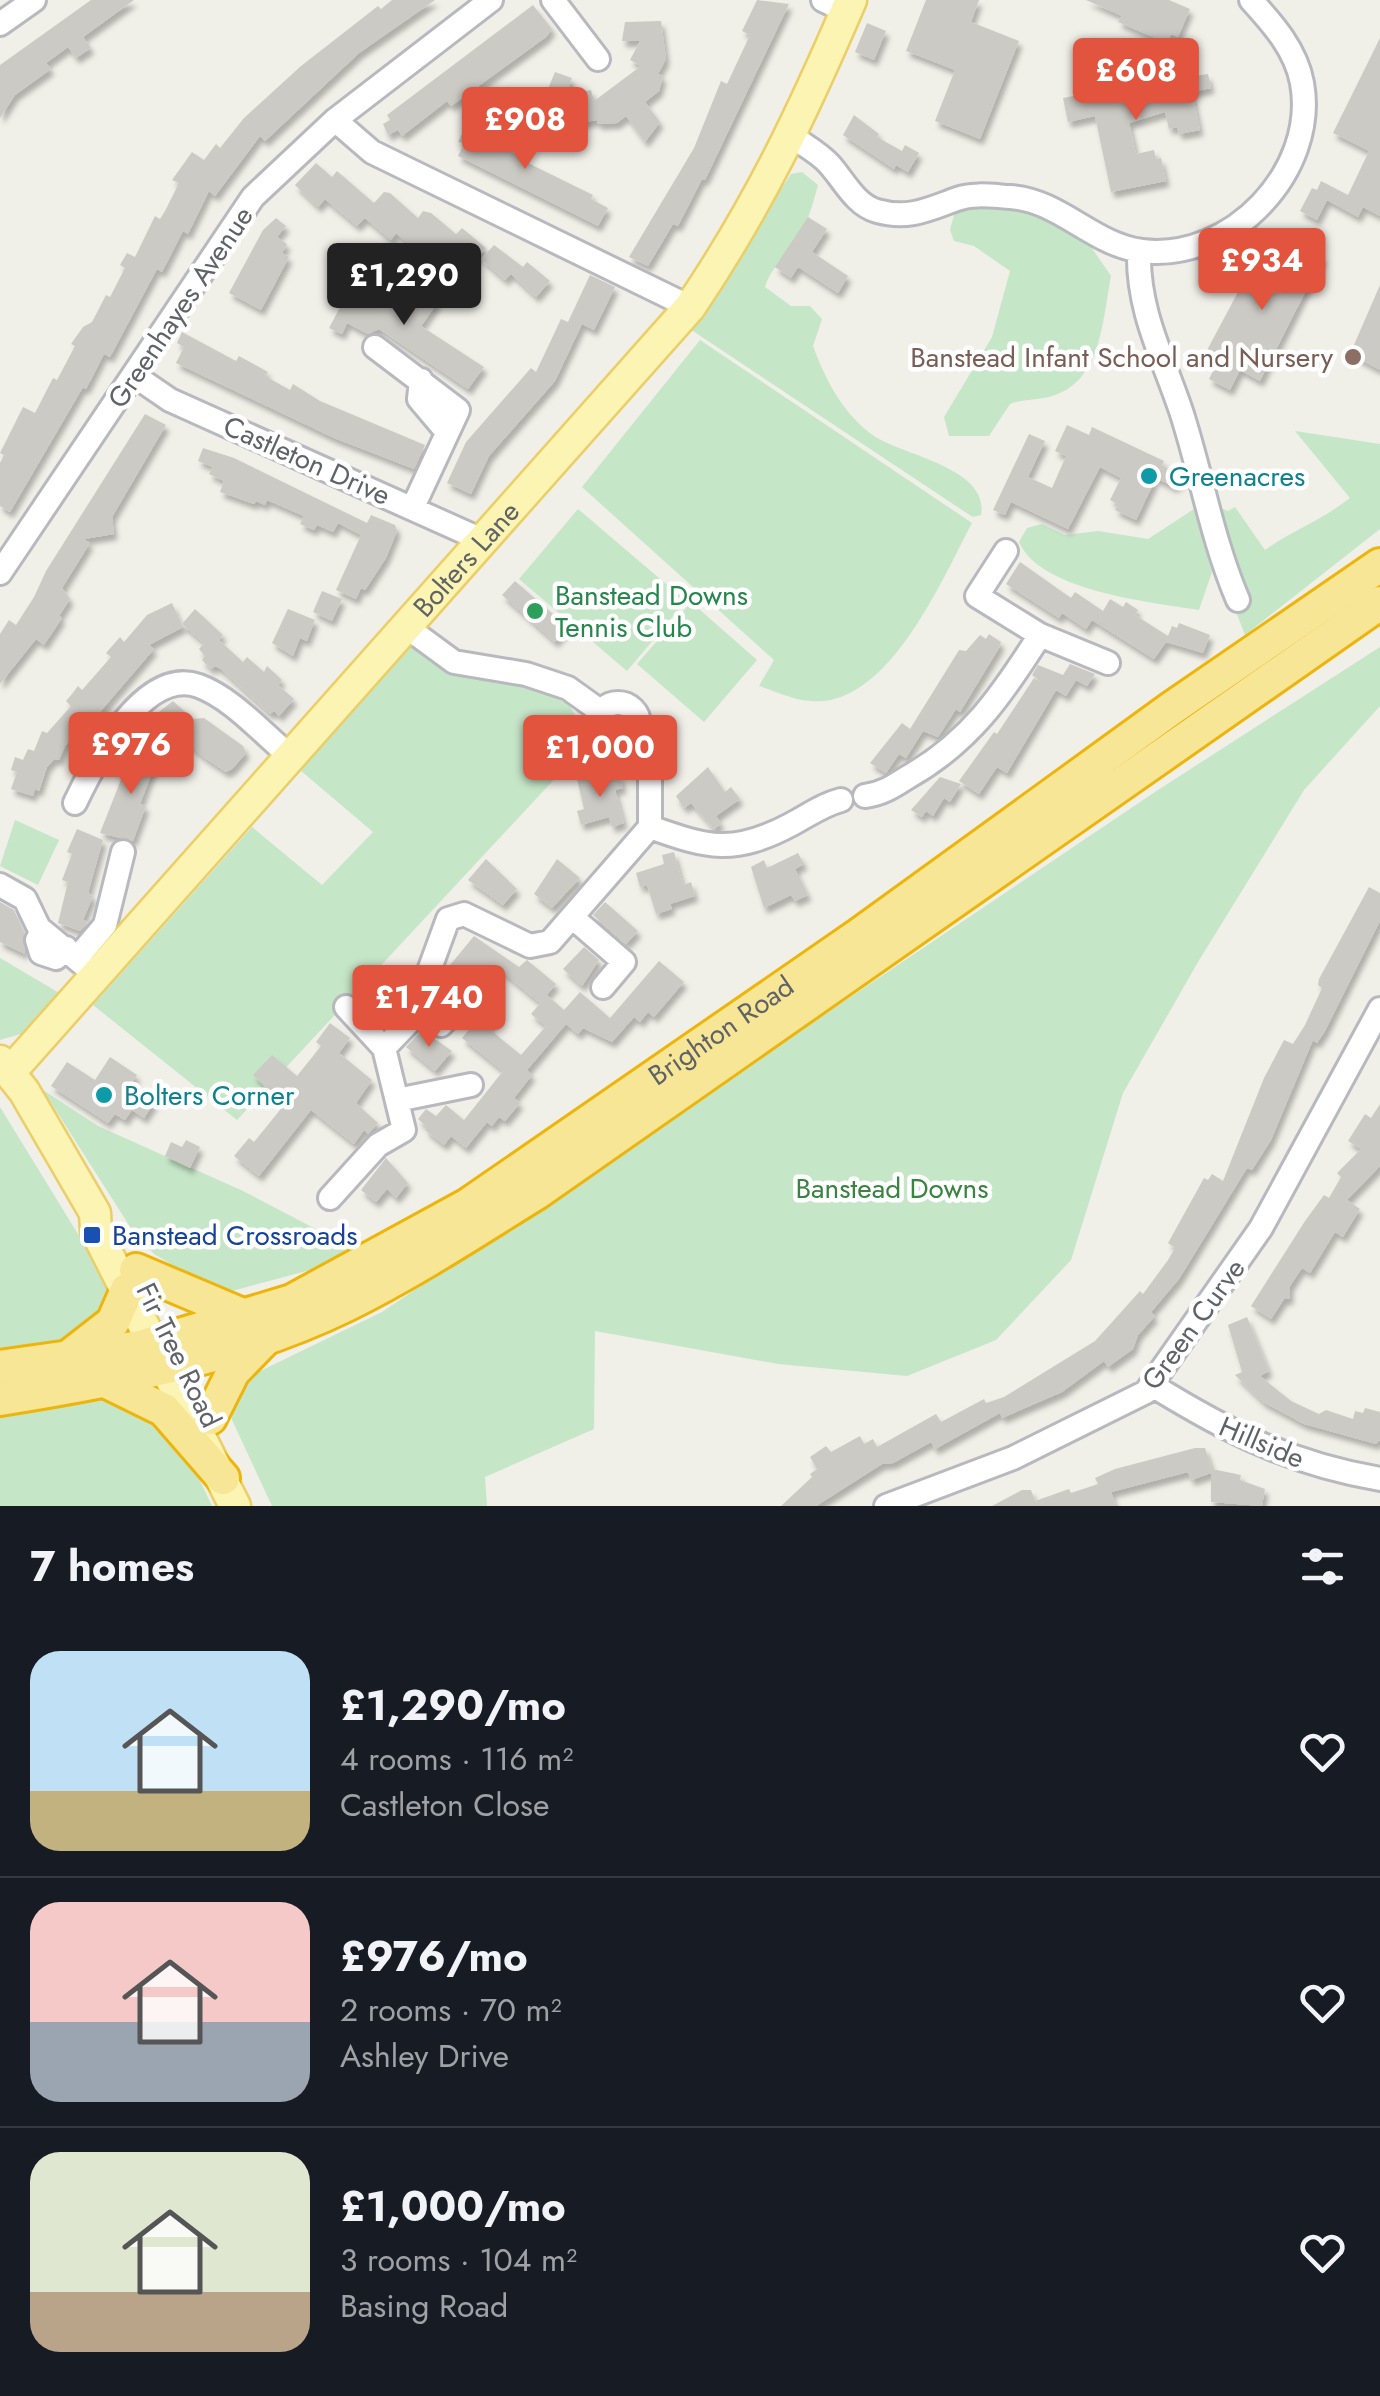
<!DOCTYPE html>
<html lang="en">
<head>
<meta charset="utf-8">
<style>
  body { margin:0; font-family:Jost,sans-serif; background:#242831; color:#f1f3f6; height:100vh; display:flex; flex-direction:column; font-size:38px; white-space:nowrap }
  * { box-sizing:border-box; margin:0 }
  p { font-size:32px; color:#9ea1a6 }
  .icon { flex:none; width:55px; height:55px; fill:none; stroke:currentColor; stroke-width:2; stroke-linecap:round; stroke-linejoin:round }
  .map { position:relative; height:1506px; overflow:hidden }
  .sheet { display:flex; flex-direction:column; background:#171b24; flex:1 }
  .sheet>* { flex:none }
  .price { position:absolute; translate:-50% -85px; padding:0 22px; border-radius:10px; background:#e2543d; color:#fff; font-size:32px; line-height:65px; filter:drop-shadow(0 2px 5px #0008) }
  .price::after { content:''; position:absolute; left:50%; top:60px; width:30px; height:22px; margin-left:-15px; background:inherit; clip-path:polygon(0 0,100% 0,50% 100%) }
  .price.selected { background:#222; color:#fff }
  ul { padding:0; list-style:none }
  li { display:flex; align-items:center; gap:30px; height:250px; padding:0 30px }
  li+li { border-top:2px solid #363941 }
  li span { display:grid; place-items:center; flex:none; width:280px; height:200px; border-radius:30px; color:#555 }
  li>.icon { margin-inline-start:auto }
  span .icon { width:120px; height:120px; fill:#fffc; stroke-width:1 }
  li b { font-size:42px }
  h2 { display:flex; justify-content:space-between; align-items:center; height:120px; padding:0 30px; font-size:42px }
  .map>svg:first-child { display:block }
  .green { fill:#c6e6c8 }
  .building { fill:#cccac4; filter:url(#shadow) }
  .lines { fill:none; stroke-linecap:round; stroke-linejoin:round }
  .minor-casing { stroke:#b8b9be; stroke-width:28 }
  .major-casing { stroke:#ebce66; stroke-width:35 }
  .highway-casing { stroke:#edb50b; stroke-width:38 }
  .minor { stroke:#fff; stroke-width:22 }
  .major { stroke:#fbf4b2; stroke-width:30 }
  .highway { stroke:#f8e697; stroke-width:32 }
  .education-dot { fill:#8d6e63; stroke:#fff; stroke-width:4 }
  .culture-dot { fill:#0f9aa8; stroke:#fff; stroke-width:4 }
  .leisure-dot { fill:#2e9e5b; stroke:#fff; stroke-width:4 }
  .transit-dot { fill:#1a4fb4; stroke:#fff; stroke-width:4 }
  .labels { text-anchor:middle; stroke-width:9; stroke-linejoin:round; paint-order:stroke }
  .street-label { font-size:28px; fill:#5f6267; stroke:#fff }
  .education-label { font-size:28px; fill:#785e54; stroke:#fff; text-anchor:end }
  .culture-label { font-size:28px; fill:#0d838f; stroke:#fff; text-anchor:start }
  .leisure-label { font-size:28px; fill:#27864d; stroke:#fff; text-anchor:start }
  .park-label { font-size:28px; fill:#3a8441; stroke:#fff }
  .transit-label { font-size:28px; fill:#164399; stroke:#fff; text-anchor:start }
</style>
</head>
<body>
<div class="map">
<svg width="1380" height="1506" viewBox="0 0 1380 1506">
  <defs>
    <filter id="shadow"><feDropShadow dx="3.5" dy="6" stdDeviation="2.5" flood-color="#0004"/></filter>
  </defs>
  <rect width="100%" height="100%" fill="#f0efe8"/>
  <path class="green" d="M802 172 818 185C812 207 806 229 793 247 781 264 771 267 765 287L791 306H810L822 319 813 346C826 381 843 414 874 436 902 455 990 468 981 515L973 517 962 510 690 329 791 174Z
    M968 204 1022 205 1083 235 1111 276C1102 322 1102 383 1049 397 1036 400 1023 399 1010 404L989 436H949L944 417 992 337 1010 271 974 246 954 241 950 230 954 215Z
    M700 340 972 523C942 579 888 709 810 701 793 700 775 691 759 686L774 660 582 487Z
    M1295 431 1380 444V529L1245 635 1220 571 1216 506 1228 511 1235 507 1265 550C1295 529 1322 520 1350 498Z
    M578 509 686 601 627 671 519 579Z
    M1194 509 1212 572 1199 610C1150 602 1040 591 1019 542L1027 528 1042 524 1065 535 1098 531 1148 539Z
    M691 602 757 660 704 722 637 664Z
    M411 647 432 662 470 678 526 685 569 704 589 742 237 1120 93 1005 252 827 322 885 373 832 300 770Z
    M1380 647V706L1304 790 1198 962 1123 1093 1071 1260 996 1340 907 1376 778 1364 595 1331 594 1429 485 1477 487 1506H272L232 1420 231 1400 248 1377 382 1312 1158 790Z
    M15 820 59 840 38 885 0 866Z
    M0 958 61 994 24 1033 0 1040Z
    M43 1090 98 1126 243 1191 354 1249 325 1266 221 1294 154 1254 134 1233Z
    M0 1107 108 1283 105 1303 88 1324 142 1405 189 1457 212 1506H0Z"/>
  <path class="building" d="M91 0H134L83 37 91 48 76 58 68 47 46 63 51 69 15 95 0 118V65Z
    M392 0H435L359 53 265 141 260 136 215 196 209 191 188 234 183 231 162 272 157 269 110 357 104 354 86 389 83 387 10 512 0 506V463L4 455 0 453 23 407 35 413 53 378 57 380 75 346 71 344 83 327 92 322 106 295 110 297 125 268 120 265 127 253 135 257 155 216 160 219 165 211 179 183 172 180 192 152 204 160 216 144 220 148 244 118 301 66 378 6 381 9Z
    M757 0 789 4 705 180 702 179 678 226 673 224 648 266 629 257 694 148 721 81 727 84 750 35 742 31Z
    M926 0H979L971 22 1019 41 980 139 935 121 955 70 906 51Z
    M1086 0H1169L1190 9 1178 37 1171 34 1167 43 1118 22 1122 16Z
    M533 5 552 29 546 37 451 106 447 101 402 136 398 130 388 135 383 124 390 120 387 115Z
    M661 21 666 59 658 74 663 76 659 91 645 102 660 122 645 142 626 116 617 123 598 124 597 120 580 123 578 113 543 101 555 72 572 78 566 95 591 90 594 101 641 66 630 60 640 41H622L625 22Z
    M867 23 886 31 874 60 855 52Z
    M1380 38V216L1363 207 1358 217 1327 200 1317 220 1300 211 1312 188 1317 190 1321 181 1348 195 1369 151 1333 133Z
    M1208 74 1211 88 1192 92 1200 130 1179 134 1177 127 1169 129 1165 112 1129 123 1136 154 1154 150 1156 159 1161 158 1166 181 1111 192 1095 116 1068 122 1063 98 1095 92 1093 82 1124 75 1126 88Z
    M854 115 879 134 877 137 902 151 905 145 919 153 908 172 896 165 894 169 843 135Z
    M469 120 474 127 478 120 508 137 503 146 532 165 593 195 591 199 608 208 598 226 458 156 464 144 458 142Z
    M316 163 332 177 337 171 374 203 384 192 390 193 418 218 423 211 431 213 456 234 462 228 486 248 473 263 460 253 455 259 441 251 430 262 396 233 391 240 365 218 357 226 325 199 318 207 295 185Z
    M808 217 827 229 812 252 848 276 838 293 798 267 791 278 775 267Z
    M276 218 286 226 277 237 287 244 282 253 289 257 261 310 229 293 263 230Z
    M1292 240 1323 257 1260 381 1240 370 1230 390 1209 379 1218 361 1205 354 1263 245 1284 256Z
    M494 245 523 267 527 262 550 281 536 297 511 274 505 280 481 259Z
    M590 275 615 287 594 330 582 324 555 381 489 456 471 494 447 483 466 442 531 368 536 372 561 319 568 322Z
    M355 279 407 304 416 292 438 302 421 326 484 367 468 389 379 329 368 334 347 323 342 334 329 328Z
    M1380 285V370L1350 354Z
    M182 332 236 361 239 356 268 372 265 376 290 390 293 384 320 401 425 445 414 469 334 438 176 363 184 347 177 343Z
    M145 414 166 425 112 517 114 534 84 539 90 543 62 588 70 599 59 616 62 618 44 645 36 639 0 684V634L9 620 16 625 34 597 46 571Z
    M1067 425 1089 435 1092 427 1164 461 1162 465 1184 479 1174 487 1156 478 1136 520 1115 510 1118 504 1110 500 1121 478 1100 467 1068 529 1011 502 1005 515 993 510 1029 434 1045 441 1028 477 1052 488 1066 456 1055 451Z
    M203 448 234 458 367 523 371 515 395 525 397 531 386 558 365 590 361 588 356 599 336 590 361 535 338 523 333 532 317 525 314 530 300 524 304 516 267 500 265 505 256 501 254 504 220 492 224 481 209 474 213 467 198 461Z
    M1020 562 1071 598 1075 592 1103 611 1110 599 1123 607 1126 602 1138 610 1135 615 1168 636 1172 626 1177 628 1179 623 1210 635 1203 653 1166 642 1154 659 1092 620 1086 629 1062 613 1059 618 1006 584Z
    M515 581 568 627 555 642 502 595Z
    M322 591 342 599 332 621 313 612Z
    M172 603 183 627 149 645 154 649 81 734 78 731 65 746 59 760 54 759 47 767 39 791 35 789 33 796 11 789 17 772 11 770 15 757 23 760 28 749 34 751 42 731 47 733 71 706 66 701 72 694 78 686 82 690 111 657 106 653 120 637 124 642 147 615Z
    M195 609 223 635 219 640 243 662 247 657 264 672 267 666 282 680 278 685 294 699 279 716 274 711 270 714 221 669 215 666 211 669 202 660 205 656 199 649 204 643 182 624Z
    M288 609 315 620 307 641 300 638 293 656 272 643Z
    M989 634 1001 642 999 648 960 712 956 709 938 737 923 731 906 758 899 754 886 773 870 763 902 723 910 729 959 650 966 651 980 635 986 639Z
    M1070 664 1095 674 1087 686 1076 680 1066 696 1056 690 1007 773 997 767 979 794 959 781 994 732 997 734 1034 678 1042 683 1032 675 1038 665 1063 675Z
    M173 701 193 719 204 718 243 746 246 753 232 769 226 772 202 756 155 715Z
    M150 745 159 754 140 804 146 806 133 841 100 833 124 772 132 762 129 759Z
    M708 767 725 792 731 787 740 799 716 816 721 824 714 829 691 803 684 808 676 796Z
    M620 774 623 788 615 790 624 823 612 827 609 817 581 825 577 811 584 809 577 779 593 775 594 781Z
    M940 777 961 784 950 802 944 798 933 816 926 811 922 817 911 810Z
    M77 829 103 840 88 893 93 896 83 920 88 922 80 931 58 923 68 882 62 880 72 854 67 852Z
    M674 852 683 885 691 882 695 896 670 904 672 909 656 914 647 885 640 887 636 873 664 864 662 855Z
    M798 853 804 864 795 869 808 895 795 901 791 895 764 908 751 867 764 860 767 868Z
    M486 859 517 889 503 905 468 880Z
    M557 859 580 878 552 908 534 894Z
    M1369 887 1380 893V921L1325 1031 1317 1043 1313 1040 1271 1140 1252 1170 1247 1168 1179 1279 1151 1312 1155 1316 1138 1335 1133 1349 1108 1367 1104 1361 1062 1392 1002 1418 1000 1413 935 1449 931 1442 893 1463 882 1464 816 1506H781L812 1477 810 1474 817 1469 810 1457 826 1446 831 1452 860 1436 864 1444 873 1439 877 1447 936 1414 941 1422 984 1399 986 1403 1004 1397 1095 1341 1140 1291 1143 1294 1168 1260 1175 1248 1168 1243 1204 1178 1208 1180 1212 1174 1223 1181 1264 1078 1284 1040 1293 1044 1305 1025 1322 988 1318 985 1319 979Z
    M0 902 14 910 24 932 25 954 0 942Z
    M605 902 638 931 626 944 593 915Z
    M474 936 519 967 527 960 556 984 540 1003 494 965 477 986 462 983 442 1002 439 998 455 977 446 970Z
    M584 947 599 960 582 986 563 969Z
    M659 961 684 982 654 1017 648 1012 640 1022 634 1017 612 1042 583 1028 578 1034 566 1024 527 1070 532 1075 514 1098 520 1103 505 1121 499 1117 492 1126 487 1122 466 1148 451 1136 444 1145 425 1130 427 1127 418 1119 426 1109 436 1116 446 1105 464 1120 503 1071 462 1038 472 1026 466 1020 481 1001 488 1006 481 1014 492 1023 488 1028 521 1055 546 1026 531 1014 547 995 564 1010 580 992 610 1018Z
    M371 978 400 1006 389 1020 360 993Z
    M330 1023 350 1038 339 1053 372 1080 356 1103 378 1123 368 1134 364 1130 354 1144 311 1110 259 1176 234 1156 249 1138 254 1142 284 1105 253 1075 272 1055 297 1076 321 1046 316 1042Z
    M422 1030 452 1051 435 1071 406 1047Z
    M110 1057 137 1075 131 1084 154 1103 144 1118 132 1110 125 1120 115 1114 108 1123 51 1086 67 1062 95 1080Z
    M1380 1104V1166L1347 1200 1360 1209 1343 1237 1335 1232 1310 1273 1302 1268 1290 1286V1299H1284L1271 1319 1251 1306 1305 1221 1324 1195 1329 1198 1341 1177 1337 1173 1361 1149 1348 1141 1365 1114 1371 1118Z
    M186 1140 200 1147 190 1168 165 1156 171 1142 182 1147Z
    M386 1158 408 1183 396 1198 387 1189 376 1202 361 1190Z
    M1247 1317 1269 1371 1260 1376 1291 1401 1319 1414 1326 1410 1353 1419 1355 1411 1363 1413 1365 1408 1380 1412V1440L1376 1444 1304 1424 1263 1402 1235 1375 1242 1372 1228 1325Z
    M1195 1448H1205L1212 1469 1241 1475 1240 1480 1265 1489 1262 1506 1211 1502V1473L1191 1480 1188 1472 1111 1492 1116 1506H992L1022 1490H1031L1035 1501 1069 1489 1071 1493 1098 1484 1095 1478 1115 1469Z"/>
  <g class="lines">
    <g class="minor-casing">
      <path id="minor" d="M553 0 598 59
        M823 0 846 11
        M0 24 34 0
        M335 120 372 152 690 307
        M793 137C804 145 819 153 829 164 843 179 855 205 877 211 909 220 929 209 957 199 973 193 993 196 1010 197 1060 200 1093 245 1142 251 1231 262 1318 171 1302 83 1296 50 1273 24 1251 0
        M1139 251C1137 311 1164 359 1182 414 1202 477 1212 539 1238 600
        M375 347 458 410 413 507
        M135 376 170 400 482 540
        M421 380 419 399 446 431
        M1006 551 977 596 1040 635
        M0 573 253 197 335 120 491 0
        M405 626 454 662 526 674 568 688 600 711
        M597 724a21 21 0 1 1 42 0a21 21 0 1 1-42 0Z
        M865 796C882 794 894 786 908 777 970 742 1002 695 1040 635L1108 663
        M75 803C94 763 144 666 199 686 232 698 263 734 290 756
        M650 827C708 848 734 855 792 824 809 815 822 805 841 800
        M0 885 25 899 39 928 96 975
        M572 917 624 962 603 987
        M42 931 37 940 41 953 56 958 66 948
        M77 958 105 925 123 852
        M346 1007 384 1048
        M417 1008 441 1025 467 997
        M397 1100 471 1085
        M330 1198 378 1145 404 1130 384 1048 411 1020 448 919 464 914 530 946 550 942 650 827V776L631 740
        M1152 1385C1228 1432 1291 1464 1380 1479
        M886 1506 1013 1458 1146 1392 1261 1228 1380 1009"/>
    </g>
    <g class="major-casing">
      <g id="major">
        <path d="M0 1061 24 1091 95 1213 96 1231 235 1506"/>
        <path id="s1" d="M11 1071 690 307C759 205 803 112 851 0"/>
      </g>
    </g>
    <g class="highway-casing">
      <g id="highway">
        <path d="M136 1270 247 1317"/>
        <path d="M72 1354 113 1322 127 1290"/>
        <path id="s2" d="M0 1367 140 1347 292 1301 468 1205 859 935 1172 708 1380 565"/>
        <path d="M107 1382 164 1410 223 1478"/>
        <path d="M0 1399C118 1380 237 1358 346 1305 413 1272 475 1231 538 1192L1380 603"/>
        <path d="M210 1418 233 1372 265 1339"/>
      </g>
    </g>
    <use href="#minor" class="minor"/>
    <use href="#major" class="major"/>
    <use href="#highway" class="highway"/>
  </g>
  <circle class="education-dot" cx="1353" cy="357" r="10"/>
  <g class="culture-dot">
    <circle cx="1149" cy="476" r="10"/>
    <circle cx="104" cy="1095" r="10"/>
  </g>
  <circle class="leisure-dot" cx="535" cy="611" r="10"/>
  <rect class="transit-dot" x="82" y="1225" width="20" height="20" rx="5"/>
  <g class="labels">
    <g class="street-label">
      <text transform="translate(180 307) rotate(-56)" y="10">Greenhayes Avenue</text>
      <text transform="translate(307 460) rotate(24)" y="10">Castleton Drive</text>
      <text dy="10" stroke="none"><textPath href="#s1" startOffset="685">Bolters Lane</textPath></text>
      <text dy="10" stroke="none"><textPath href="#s2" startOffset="808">Brighton Road</textPath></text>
      <text transform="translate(1193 1324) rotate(-54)" y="10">Green Curve</text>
      <text transform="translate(179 1355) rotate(64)" y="10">Fir Tree Road</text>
      <text transform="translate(1262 1442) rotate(23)" y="10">Hillside</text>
    </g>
    <g class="education-label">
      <text x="1333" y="367">Banstead Infant School and Nursery</text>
    </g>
    <g class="culture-label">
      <text x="1169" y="486">Greenacres</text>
      <text x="124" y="1105">Bolters Corner</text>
    </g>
    <g class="leisure-label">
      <text x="555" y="605">Banstead Downs<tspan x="555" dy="32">Tennis Club</tspan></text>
    </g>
    <g class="park-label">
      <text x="892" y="1198">Banstead Downs</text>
    </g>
    <g class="transit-label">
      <text x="112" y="1245">Banstead Crossroads</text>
    </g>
  </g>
</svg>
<b class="price" style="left:1136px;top:123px">£608</b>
<b class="price" style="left:525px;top:172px">£908</b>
<b class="price" style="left:1262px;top:313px">£934</b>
<b class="price selected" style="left:404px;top:328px">£1,290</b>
<b class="price" style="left:131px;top:797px">£976</b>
<b class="price" style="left:600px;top:800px">£1,000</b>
<b class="price" style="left:429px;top:1050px">£1,740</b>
</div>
<section class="sheet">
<h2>7 homes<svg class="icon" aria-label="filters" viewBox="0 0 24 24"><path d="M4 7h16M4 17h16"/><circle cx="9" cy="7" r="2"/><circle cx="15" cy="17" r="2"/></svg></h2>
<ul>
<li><span style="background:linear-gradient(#bfe0f5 70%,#c2b280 0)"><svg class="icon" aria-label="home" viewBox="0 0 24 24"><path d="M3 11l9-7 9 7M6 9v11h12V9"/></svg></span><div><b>£1,290/mo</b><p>4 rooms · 116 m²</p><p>Castleton Close</p></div><svg class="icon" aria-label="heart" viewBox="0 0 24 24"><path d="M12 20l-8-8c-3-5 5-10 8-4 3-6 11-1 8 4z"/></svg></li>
<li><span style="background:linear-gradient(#f6c9c9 60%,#9aa5b1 0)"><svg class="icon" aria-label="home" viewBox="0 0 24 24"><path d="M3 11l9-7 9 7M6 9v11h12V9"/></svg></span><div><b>£976/mo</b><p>2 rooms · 70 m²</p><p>Ashley Drive</p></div><svg class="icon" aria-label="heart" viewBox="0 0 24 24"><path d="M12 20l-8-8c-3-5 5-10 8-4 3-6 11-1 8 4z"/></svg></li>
<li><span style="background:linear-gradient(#dfe7d0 70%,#b9a48a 0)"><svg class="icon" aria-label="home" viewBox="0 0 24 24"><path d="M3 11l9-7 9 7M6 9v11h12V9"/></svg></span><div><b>£1,000/mo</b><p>3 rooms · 104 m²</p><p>Basing Road</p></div><svg class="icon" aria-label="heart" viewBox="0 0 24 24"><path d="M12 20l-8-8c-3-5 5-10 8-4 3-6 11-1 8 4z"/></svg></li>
</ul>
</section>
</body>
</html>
